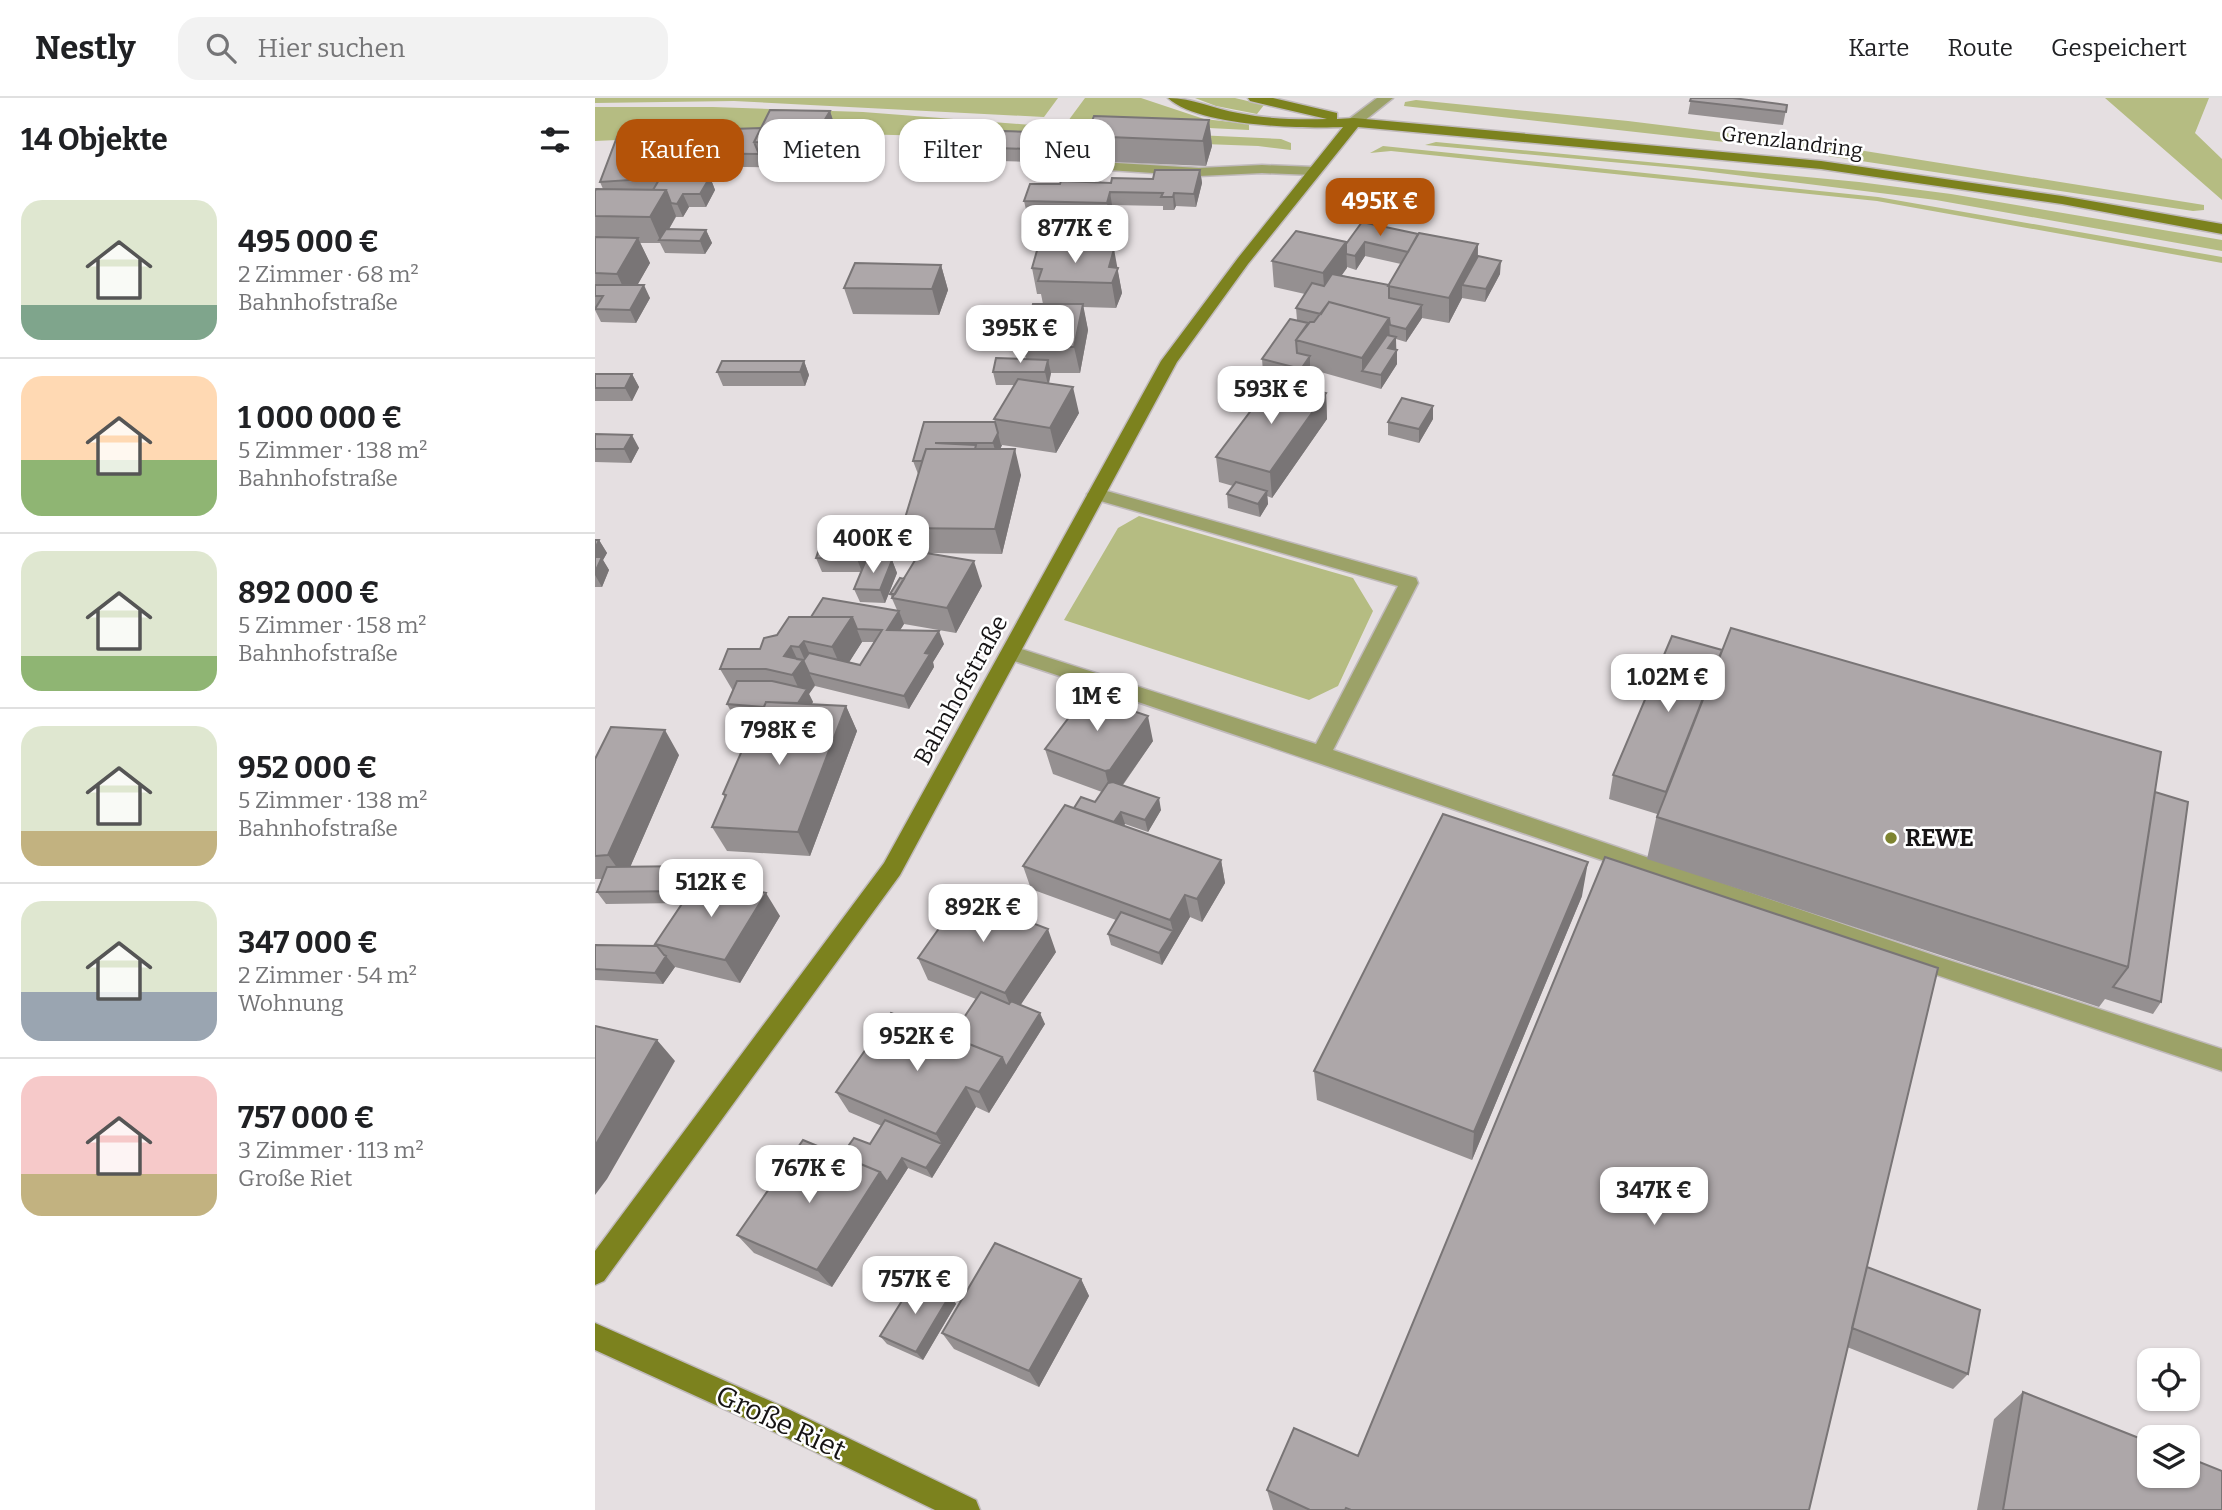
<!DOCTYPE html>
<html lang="de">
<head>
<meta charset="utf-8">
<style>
  body { margin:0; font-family:Bitter,serif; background:#f2f2f2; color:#202124; height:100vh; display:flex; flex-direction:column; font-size:26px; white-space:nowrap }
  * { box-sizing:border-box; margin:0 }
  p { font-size:23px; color:#757577 }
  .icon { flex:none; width:38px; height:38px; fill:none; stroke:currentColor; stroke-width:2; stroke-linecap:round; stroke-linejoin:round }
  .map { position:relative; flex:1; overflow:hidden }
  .details { display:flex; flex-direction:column; background:#fff; width:595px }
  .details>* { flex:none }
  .hud { position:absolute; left:21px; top:21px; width:665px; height:63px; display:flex; gap:14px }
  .fabs { position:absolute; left:1542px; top:1250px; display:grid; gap:14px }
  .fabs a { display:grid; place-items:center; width:63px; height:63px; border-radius:14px; background:#fff; box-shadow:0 2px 5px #0004; font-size:35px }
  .price { position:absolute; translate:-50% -60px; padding:0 16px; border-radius:14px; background:#fff; color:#222; font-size:23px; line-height:46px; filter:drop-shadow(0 2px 4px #0008) }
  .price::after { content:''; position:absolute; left:50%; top:42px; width:21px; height:16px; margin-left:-10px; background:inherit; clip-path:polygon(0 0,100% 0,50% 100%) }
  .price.active { background:#b45309; color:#fff }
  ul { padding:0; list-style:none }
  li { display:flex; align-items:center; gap:21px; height:175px; padding:0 21px }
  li+li { border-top:2px solid #e0e0e0 }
  li span { display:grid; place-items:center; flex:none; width:196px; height:140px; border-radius:21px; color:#555 }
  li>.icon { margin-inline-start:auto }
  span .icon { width:84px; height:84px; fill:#fffc; stroke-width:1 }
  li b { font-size:30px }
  h2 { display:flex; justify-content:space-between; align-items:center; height:84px; padding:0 21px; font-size:30px }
  .chip { padding:0 24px; border-radius:21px; background:#fff; box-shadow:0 2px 5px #0004; font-size:24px; line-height:63px }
  .chip.active { background:#b45309; color:#fff }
  header { display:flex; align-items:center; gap:42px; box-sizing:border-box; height:98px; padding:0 35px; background:#fff; border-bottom:2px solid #e0e0e0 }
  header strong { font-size:33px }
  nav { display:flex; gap:38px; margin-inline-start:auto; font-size:24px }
  .search { width:490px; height:63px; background:#f2f2f2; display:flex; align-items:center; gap:18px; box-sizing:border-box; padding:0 24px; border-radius:21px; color:#757577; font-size:26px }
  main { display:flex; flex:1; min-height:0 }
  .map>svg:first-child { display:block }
  .green { fill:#b5bc82 }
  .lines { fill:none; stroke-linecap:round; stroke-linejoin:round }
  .lane-casing { stroke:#c0babc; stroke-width:3 }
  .secondary-casing { stroke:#c0babc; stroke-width:3 }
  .lane { fill:#9ca268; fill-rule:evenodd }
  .secondary { fill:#7c821e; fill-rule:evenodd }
  .wall { fill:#959091; fill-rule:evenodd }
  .shaded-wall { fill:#797576 }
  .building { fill:#ada7a9; stroke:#797576; stroke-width:2 }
  .poi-dot { fill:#7e8430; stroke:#fff; stroke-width:2.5 }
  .labels { text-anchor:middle; stroke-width:5; stroke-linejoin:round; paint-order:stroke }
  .far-street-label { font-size:21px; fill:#161415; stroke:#fff }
  .street-label { font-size:24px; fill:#161415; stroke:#fff }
  .poi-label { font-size:24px; font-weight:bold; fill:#161415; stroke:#fff; text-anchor:start }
  .near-street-label { font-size:28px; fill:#161415; stroke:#fff }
</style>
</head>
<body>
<header>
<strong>Nestly</strong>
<div class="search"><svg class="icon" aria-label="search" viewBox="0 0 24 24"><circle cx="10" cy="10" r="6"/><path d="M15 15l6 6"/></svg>Hier suchen</div>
<nav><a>Karte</a><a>Route</a><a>Gespeichert</a></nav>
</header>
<main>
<section class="details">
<h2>14 Objekte<svg class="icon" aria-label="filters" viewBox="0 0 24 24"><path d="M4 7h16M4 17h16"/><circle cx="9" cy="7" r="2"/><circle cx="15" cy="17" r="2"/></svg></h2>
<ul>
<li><span style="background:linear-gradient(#dfe7d0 75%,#7fa58c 0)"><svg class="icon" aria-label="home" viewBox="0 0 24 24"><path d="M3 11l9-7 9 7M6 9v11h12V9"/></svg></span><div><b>495 000 €</b><p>2 Zimmer · 68 m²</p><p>Bahnhofstraße</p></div></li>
<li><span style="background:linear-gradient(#ffd9b3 60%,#8fb573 0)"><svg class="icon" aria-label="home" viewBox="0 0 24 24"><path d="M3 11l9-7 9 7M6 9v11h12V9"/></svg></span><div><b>1 000 000 €</b><p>5 Zimmer · 138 m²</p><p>Bahnhofstraße</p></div></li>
<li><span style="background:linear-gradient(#dfe7d0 75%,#8fb573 0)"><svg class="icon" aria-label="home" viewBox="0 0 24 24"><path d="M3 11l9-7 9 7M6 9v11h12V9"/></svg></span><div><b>892 000 €</b><p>5 Zimmer · 158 m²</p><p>Bahnhofstraße</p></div></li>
<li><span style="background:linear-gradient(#dfe7d0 75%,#c2b280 0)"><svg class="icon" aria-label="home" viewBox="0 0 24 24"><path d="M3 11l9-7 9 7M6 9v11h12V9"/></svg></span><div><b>952 000 €</b><p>5 Zimmer · 138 m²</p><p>Bahnhofstraße</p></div></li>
<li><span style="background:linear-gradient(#dfe7d0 65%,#9aa5b1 0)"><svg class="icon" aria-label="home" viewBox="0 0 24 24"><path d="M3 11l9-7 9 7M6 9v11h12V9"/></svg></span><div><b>347 000 €</b><p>2 Zimmer · 54 m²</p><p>Wohnung</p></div></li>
<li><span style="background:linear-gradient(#f6c9c9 70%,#c2b280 0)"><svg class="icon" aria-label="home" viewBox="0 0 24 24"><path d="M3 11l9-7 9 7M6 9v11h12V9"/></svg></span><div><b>757 000 €</b><p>3 Zimmer · 113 m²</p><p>Große Riet</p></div></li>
</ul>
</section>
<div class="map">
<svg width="1627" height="1412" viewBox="0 0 1627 1412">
  <rect width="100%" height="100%" fill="#e5dfe1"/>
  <path class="green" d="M0 0H463L449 19 139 3 0 5Z
    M490 0H546L609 21 654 26V32L473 23Z
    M600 0H640L669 7 662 16 621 8Z
    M1510 0H1614L1600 35 1627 61V102Z
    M821 2 1033 23 1251 50 1609 107V112L1598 113 1166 48 809 8 810 4Z
    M0 9H118L268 14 514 33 686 41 696 45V52L663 48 501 42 257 36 174 35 0 43Z
    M841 44 1264 84 1356 96 1627 142V153L1341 102 1092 71 830 47Z
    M788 48 1283 99 1627 159V165L1282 103 796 53 775 55Z
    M544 418 758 480 778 513 743 588 714 602 469 522 523 430Z"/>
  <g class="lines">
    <g class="lane-casing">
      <path id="lane" d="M782 0H798L764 27H754V21Z
        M457 61 604 70 667 67 719 69 726 73 719 77 667 75 604 78 452 68 450 65 452 62Z
        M501 390 821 480 823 485 738 652 1341 858 1627 951V973C1220 838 817 694 410 560L407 555 410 550 417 548 721 646 803 488 495 400 492 396Z"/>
    </g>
    <g class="secondary-casing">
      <path id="secondary" d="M573 0C598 0 619 11 643 15 673 21 703 22 732 21L655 3 653 0H678L742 15V21L759 20 1226 63 1467 98 1627 126V136L1467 106 1226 71 763 29 653 166 582 264 305 777 9 1183 0 1187V1153L289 765 566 263 643 160 748 29C708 31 602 28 573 0Z
        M0 1225 191 1310 381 1402 385 1412H340L171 1330 0 1252Z"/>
    </g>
    <use href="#lane" class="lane"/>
    <use href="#secondary" class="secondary"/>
  </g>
  <path class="wall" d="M1096 0 1192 7 1188 27 1093 16Z
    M235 13 243 38 224 70 80 68 78 74 80 78 115 79 120 92 111 109H94L88 119H81L74 131 111 132 117 145 110 156 70 155 65 145H45L55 165 42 187 55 200 41 225 6 224 0 212V93L8 91 5 84 73 36 76 42 133 40 166 30Z
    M614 22 617 48 611 68 496 63 491 38Z
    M440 34 443 47 436 64 405 63 402 50Z
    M605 72 607 85 601 109 581 108 579 112H568V108L517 107 514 118 432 116 429 103 465 86 516 85 558 81Z
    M823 136 883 146V158L905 176 890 204 867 200 854 225 827 220 811 244 801 241 802 266 786 291 715 271 707 284 668 274 667 261 702 222 701 210 710 196 679 189 677 163 751 144V146ZM770 158 806 166 794 187 746 177 752 169 761 172Z
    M346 167 353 192 344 217 258 216 249 190Z
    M437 170H522L527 195 521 210 488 209 493 232 485 275H456L454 286 484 315 461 355 407 347 405 351 426 377 407 456 335 455 387 488 361 535 309 526 305 532 349 546 338 564 339 569 314 611 220 588 214 596 218 604 216 606 251 608 262 633 215 758 132 753 117 729 130 700 128 696 164 621 139 619 132 606 138 593 125 571 165 551 182 537 216 519 302 512 295 496 309 481 324 455H316L307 430 323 376 318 363 400 324 399 321 420 287H401L398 274 431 261 428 249 448 206 446 196H442ZM267 544H279L265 567 254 564Z
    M209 263 214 277 210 288H128L122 274Z
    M0 276H37L44 289 37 303H0Z
    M731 295 732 321 677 400 672 398 673 406 665 419 633 410 632 396 638 388 624 384 621 359Z
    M838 321 824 345 793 337V324Z
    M0 336 44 350 36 365 0 364Z
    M0 442H4L12 455 8 462 14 472 7 489H0Z
    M277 445 271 462H297L302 475 290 505 265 504 259 491 266 474H227L221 460Z
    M558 643 528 687 566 712 553 734 530 726 528 728 626 762 630 785 607 824 595 819 567 867 516 847 513 836 521 822 436 791 428 768 479 710 500 704 507 694 458 676 450 651Z
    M84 657 35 769 97 768 105 780 185 818 145 885 80 869 68 886 0 882V847L62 848 60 846 87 805 11 806 2 794 7 781H0V661Z
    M1018 677 1560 694 1566 904 1558 916 1510 901 1504 909 1052 761 1062 716 1014 701Z
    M987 798 877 1062 722 1002 719 973Z
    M461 854 425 907 450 926 394 1015 381 1009 337 1080 313 1070 237 1189 159 1155 142 1137 246 1058 275 1046 287 1028 254 1014 241 994 356 939 381 901 333 882 323 860Z
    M1272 1169 1373 1276 1358 1291 1252 1249 1214 1412H678L672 1392Z
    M486 1181 494 1198 444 1289 359 1251 347 1235Z
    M355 1197 361 1206 328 1262 292 1246 285 1238Z
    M1428 1294 1627 1412H1382L1399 1321Z"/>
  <path class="shaded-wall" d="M235 13 243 38 224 70 216 45Z
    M614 22 617 48 611 68 608 43Z
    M440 34 443 47 436 64 433 51Z
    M75 55 80 68 78 74 81 80 72 78 71 68Z
    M605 72 607 85 601 109 599 96Z
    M115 79 120 92 111 109 105 96Z
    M71 92 81 118 68 142H65L55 119Z
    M515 94 517 107 514 118 512 105Z
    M579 95 581 108 579 112 578 99Z
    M88 96 94 109 88 119 82 106Z
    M111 132 117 145 110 156 105 143Z
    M43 140 55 165 34 202 22 176Z
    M751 144 752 170 730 201 728 175Z
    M770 144V158L761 172 760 158Z
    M883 146 882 172 867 187V200L854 225V200Z
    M519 151 527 195 521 210 514 169Z
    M906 163 905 176 890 204 891 191Z
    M346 167 353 192 344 217 337 191Z
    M49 187 55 200 41 225 35 212Z
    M488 206 493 232 485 275 479 249Z
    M827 207V220L811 244V231Z
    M794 220 795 245 767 273V260Z
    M801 239V252L793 250Z
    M802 252V266L786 291V277Z
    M715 258V271L707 284 706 271Z
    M453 262 456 275 453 287 450 274Z
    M209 263 214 277 210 288 205 274Z
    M37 276 44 289 37 303 30 290Z
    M478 289 484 315 461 355 455 330Z
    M731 295 732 321 677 400 675 374Z
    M838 308V321L824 345V331Z
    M403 335 406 347H407L402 359 398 345Z
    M37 337 44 350 36 365 29 351Z
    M420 351 426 377 407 456 400 431Z
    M672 393 673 406 665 419 663 406Z
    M272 432 277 445 267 474 262 461Z
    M4 442 12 455 8 462 14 472 7 489 0 477V451Z
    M297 462 302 475 290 505 285 492Z
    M379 463 387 488 361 535 352 510Z
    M304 513 309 526 297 545 292 532Z
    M257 519 267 544 248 574 237 549Z
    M344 533 349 546 338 564 339 569 314 611 309 598 330 555Z
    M209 543 220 568 215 574 204 549Z
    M196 548 205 567 208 562 220 587 214 596 218 604 206 623 200 610 207 598 189 558Z
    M251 608 262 633 215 758 203 734Z
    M553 618 558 643 521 696 516 697 510 673Z
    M70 632 84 657 30 781 13 757Z
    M564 700 566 712 553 734 550 722Z
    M526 714 530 726 517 745 514 733Z
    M626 762 630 785 607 824 602 801Z
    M993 764 987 798 877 1062 879 1034Z
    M97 768 105 780 96 805 88 793Z
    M171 795 185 818 145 885 130 862Z
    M590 797 595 819 567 867 564 855 578 833 575 822Z
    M453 831 461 854 419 917 410 895Z
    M71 858 80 869 68 886 60 875Z
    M445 915 450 926 394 1015 384 994 407 959Z
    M62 942 80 963 12 1081 0 1097V1048Z
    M371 989 381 1009 337 1080 331 1070 347 1046 341 1036Z
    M307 1060 313 1070 237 1189 222 1172 285 1074Z
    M486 1181 494 1198 444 1289 434 1273Z
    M355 1197 361 1206 328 1262 321 1254Z"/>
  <path class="building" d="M1096 0H1138L1192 7 1191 14 1095 3Z
    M175 12 235 13 216 45 159 44Z
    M499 18 614 22 608 43 491 38Z
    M166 30 159 44 164 56 75 55 71 68 75 67 72 78 115 79 105 96H88L82 106 76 105 71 92H58L65 80 5 84 22 39 73 36 72 42 133 40 137 31Z
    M409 33 440 34 433 51 402 50Z
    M560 72H605L599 96 579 95 578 99H566L568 95 515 94 512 105 429 103 435 86H465L466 83 516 85 517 80 558 81Z
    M1 91 71 92 55 119 0 118V93Z
    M767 124 823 136 813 154 770 144 760 158 751 156V146Z
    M71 131 111 132 105 143 64 142Z
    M701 133 751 144 728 175 677 163Z
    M824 135 883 146 854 200 793 188Z
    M0 139 43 140 22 176 0 175Z
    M443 149 519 151 514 169 523 170 517 185 443 183 447 171 437 170Z
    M883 158 906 163 891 191 867 187Z
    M260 165 346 167 337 191 249 190Z
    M737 176 794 187V200L827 207 811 231 795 227 794 220 734 204 726 216 701 210 717 185 729 188Z
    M0 187H49L35 212 0 211 8 198H0Z
    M734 204 794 220 767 260 701 242 715 224H719Z
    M438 206H488L479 249H428Z
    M695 221 713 225 701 242 702 255 715 258 706 271 667 261Z
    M792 237 801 239 793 250 802 252 786 277 767 273Z
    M401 260 453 262 450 274H398Z
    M127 263H209L205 274H122Z
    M0 276H37L30 290H0Z
    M423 281 478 289 455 330 399 321Z
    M679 282 731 295 675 374 621 359Z
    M807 300 838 308 824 331 793 324Z
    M329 324H400L403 335 398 345H340L381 347 380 351H331L327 363H318Z
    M0 336 37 337 29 351H0Z
    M331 351H420L400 431 307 430Z
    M641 384 672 393 663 406 632 396Z
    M231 431 272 432 262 461 221 460Z
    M0 442H4L0 451Z
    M325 454 379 463 352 510 297 500Z
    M0 459H7L0 474Z
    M271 462H297L285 492 259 491Z
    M305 480 309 481 300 496H295Z
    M228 500 304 513 292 532 344 533 330 555 335 556 309 598 214 575 208 562 201 561 209 562 214 555 265 567 287 532 262 531 257 519H216Z
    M194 519H257L237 549 209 543 204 549 196 548 189 558 208 562 197 577 171 571H125L133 551H165L169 540 182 537Z
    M1136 530 1566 654 1533 869 1062 719Z
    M1077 538 1127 552 1071 694 1018 677Z
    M142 583H177L212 591 203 605 171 604 169 609 132 606Z
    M491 597 553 618 515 672 510 673 450 651Z
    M171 604 251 608 203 734 117 729 131 697 128 696 156 632H159Z
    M16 629 70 632 13 757 0 758V661Z
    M518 684 564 700 550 722 526 714 519 724 479 710 486 699 500 704 513 685Z
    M1560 694 1593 704 1566 904 1518 889 1533 869Z
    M470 707 626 762 602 801 590 797 575 822 428 768Z
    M848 716 993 764 879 1034 719 973Z
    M1010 759 1343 870 1214 1412H756L751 1410 750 1412H715L672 1392 699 1330 763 1358Z
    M97 768 88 793 2 794 12 769Z
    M105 779 171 795 130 862 60 846Z
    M367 798 453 831 410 895 323 860Z
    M526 814 578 833 564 855 513 836Z
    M0 847 62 848 69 857 71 858 60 875 0 871Z
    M386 894 414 906 416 903 445 915 411 969 407 959 356 939Z
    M296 915 407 959 384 994 371 989 341 1036 241 994Z
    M0 928 62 942 0 1048Z
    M290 1022 347 1046 331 1070 307 1060 292 1084 285 1074 246 1058 259 1040 275 1046Z
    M208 1042 285 1074 222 1172 142 1137Z
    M400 1145 486 1181 434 1273 347 1235Z
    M1272 1169 1385 1212 1373 1276 1257 1230Z
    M320 1182 355 1197 321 1254 285 1238Z
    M1428 1294 1554 1344V1377H1592V1359L1627 1373V1412H1408Z"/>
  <circle class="poi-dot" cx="1296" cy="740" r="7"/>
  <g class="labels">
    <g class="far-street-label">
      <text transform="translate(1197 44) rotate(7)" y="7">Grenzlandring</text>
    </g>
    <g class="street-label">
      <text transform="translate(366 592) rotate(-61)" y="8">Bahnhofstraße</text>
    </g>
    <g class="poi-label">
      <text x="1310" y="748">REWE</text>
    </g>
    <g class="near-street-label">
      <text transform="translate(186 1324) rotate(25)" y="10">Große Riet</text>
    </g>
  </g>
</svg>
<div class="fabs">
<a><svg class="icon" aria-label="locate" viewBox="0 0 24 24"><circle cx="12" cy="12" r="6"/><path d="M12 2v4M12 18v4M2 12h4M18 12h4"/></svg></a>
<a><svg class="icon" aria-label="layers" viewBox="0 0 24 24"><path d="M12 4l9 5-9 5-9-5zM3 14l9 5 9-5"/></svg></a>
</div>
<b class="price active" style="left:785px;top:140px">495K €</b>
<b class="price" style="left:480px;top:167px">877K €</b>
<b class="price" style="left:425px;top:267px">395K €</b>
<b class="price" style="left:676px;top:328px">593K €</b>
<b class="price" style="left:278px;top:477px">400K €</b>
<b class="price" style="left:1073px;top:616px">1.02M €</b>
<b class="price" style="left:502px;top:635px">1M €</b>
<b class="price" style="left:184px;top:669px">798K €</b>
<b class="price" style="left:116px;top:821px">512K €</b>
<b class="price" style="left:388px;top:846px">892K €</b>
<b class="price" style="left:322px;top:975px">952K €</b>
<b class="price" style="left:214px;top:1107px">767K €</b>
<b class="price" style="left:1059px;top:1129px">347K €</b>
<b class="price" style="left:320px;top:1218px">757K €</b>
<div class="hud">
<a class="chip active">Kaufen</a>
<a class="chip">Mieten</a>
<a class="chip">Filter</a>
<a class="chip">Neu</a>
</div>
</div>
</main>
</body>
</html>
